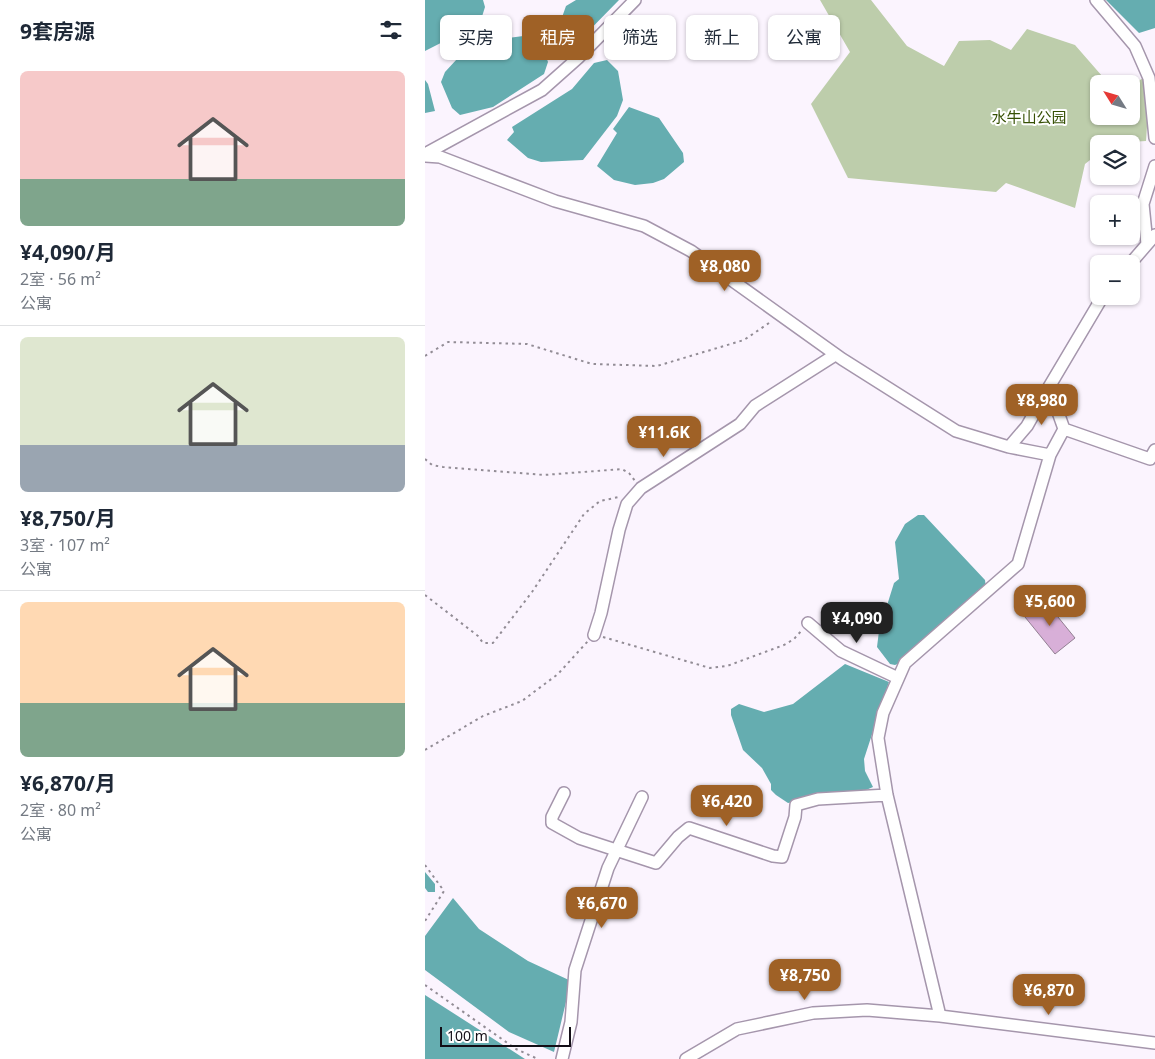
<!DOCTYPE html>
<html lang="zh">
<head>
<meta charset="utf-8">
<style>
  body { margin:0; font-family:"Noto Sans","Noto Sans SC",sans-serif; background:#f6f6f7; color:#1f2937; height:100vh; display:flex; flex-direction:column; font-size:19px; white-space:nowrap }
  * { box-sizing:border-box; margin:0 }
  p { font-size:16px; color:#747a83 }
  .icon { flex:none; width:28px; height:28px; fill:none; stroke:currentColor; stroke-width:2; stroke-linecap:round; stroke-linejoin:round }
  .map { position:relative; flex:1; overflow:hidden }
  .drawer { display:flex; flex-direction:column; background:#fff; width:425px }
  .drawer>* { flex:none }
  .hud { position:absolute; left:15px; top:15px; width:475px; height:45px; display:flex; gap:10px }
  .needle { width:32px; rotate:307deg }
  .tools { position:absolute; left:665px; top:75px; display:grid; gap:10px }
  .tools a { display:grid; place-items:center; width:50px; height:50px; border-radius:8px; background:#fff; box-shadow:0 1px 4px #0004; font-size:25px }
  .scale { position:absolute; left:15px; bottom:12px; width:131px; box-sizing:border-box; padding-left:5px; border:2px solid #130e16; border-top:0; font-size:14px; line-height:18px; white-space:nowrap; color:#130e16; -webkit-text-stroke:4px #fff; paint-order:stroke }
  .price { position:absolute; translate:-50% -42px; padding:0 11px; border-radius:10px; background:#9f6126; color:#fff; font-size:16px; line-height:32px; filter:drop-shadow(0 1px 2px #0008) }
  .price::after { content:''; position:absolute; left:50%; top:30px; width:15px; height:11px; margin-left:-8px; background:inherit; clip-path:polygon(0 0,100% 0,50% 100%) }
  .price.on { background:#222; color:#fff }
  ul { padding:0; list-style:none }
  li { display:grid; align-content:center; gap:10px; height:265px; padding:0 20px }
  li+li { border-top:1px solid #e0e1e3 }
  li span { display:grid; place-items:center; height:155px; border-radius:8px; color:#555 }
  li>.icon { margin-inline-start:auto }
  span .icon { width:90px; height:90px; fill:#fffc; stroke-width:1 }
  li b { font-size:21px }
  h2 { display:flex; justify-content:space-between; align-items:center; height:60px; padding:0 20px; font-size:21px }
  .pill { padding:0 18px; border-radius:8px; background:#fff; box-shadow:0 1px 4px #0004; font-size:18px; line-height:45px }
  .pill.on { background:#9f6126; color:#fff }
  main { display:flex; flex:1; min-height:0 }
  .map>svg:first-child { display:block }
  .green { fill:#bdcdab }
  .water { fill:#65adb0 }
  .building { fill:#d8afd8; stroke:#938093 }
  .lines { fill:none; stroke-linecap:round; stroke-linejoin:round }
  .minor-casing { stroke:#a596ac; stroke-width:14 }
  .path { stroke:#928c95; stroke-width:2; stroke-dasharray:2.5 4; stroke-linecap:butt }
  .minor { stroke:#fff; stroke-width:11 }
  .labels { text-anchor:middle; stroke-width:4; stroke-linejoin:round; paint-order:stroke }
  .park-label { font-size:15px; fill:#365004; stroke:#fff }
</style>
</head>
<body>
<main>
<section class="drawer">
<h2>9套房源<svg class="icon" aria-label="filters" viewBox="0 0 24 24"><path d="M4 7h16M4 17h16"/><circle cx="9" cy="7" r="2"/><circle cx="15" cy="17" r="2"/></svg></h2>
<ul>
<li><span style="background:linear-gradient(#f6c9c9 70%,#7fa58c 0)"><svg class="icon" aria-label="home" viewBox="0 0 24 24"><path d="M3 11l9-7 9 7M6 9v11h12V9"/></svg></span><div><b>¥4,090/月</b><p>2室 · 56 m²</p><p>公寓</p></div></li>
<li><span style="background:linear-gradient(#dfe7d0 70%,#9aa5b1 0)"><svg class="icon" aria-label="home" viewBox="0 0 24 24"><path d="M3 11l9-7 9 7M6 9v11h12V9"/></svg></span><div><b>¥8,750/月</b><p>3室 · 107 m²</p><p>公寓</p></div></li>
<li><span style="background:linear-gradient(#ffd9b3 65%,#7fa58c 0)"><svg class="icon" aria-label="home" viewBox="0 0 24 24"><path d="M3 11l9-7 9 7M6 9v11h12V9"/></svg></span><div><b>¥6,870/月</b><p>2室 · 80 m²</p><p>公寓</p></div></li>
</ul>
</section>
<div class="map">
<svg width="730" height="1059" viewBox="0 0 730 1059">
  <rect width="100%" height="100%" fill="#fbf4fe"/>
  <path class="green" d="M395 0H446L482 46 519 66 534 41 565 40 586 50 602 29 650 45 684 84H674V116H706V86L718 78 723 112 721 141 674 144V153L660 164 650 208 581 183 571 192 423 178 386 104 425 52Z"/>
  <path class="water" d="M0 0H58L60 7 55 23 0 51Z
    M151 0H194L145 50 135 23 141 6Z
    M681 0H730V28L714 33Z
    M106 35 115 40 123 62 119 74 68 107 35 115 27 108 16 82 20 72 32 59 67 40Z
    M182 60 193 71 198 100 192 116 158 160 116 162 103 158 82 140 89 132 87 127 147 89 169 63Z
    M0 80 3 84 10 111 0 113Z
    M204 107 234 118 258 153 259 162 239 179 228 183 210 185 189 180 172 166 192 133 188 129Z
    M493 515H499L560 580 561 588 512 627 475 663 470 665 465 664 452 647 454 631 469 583 474 579 470 542 480 524Z
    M420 664 464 682 439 759 440 771 448 787 441 790 363 803 351 795 346 790V784L337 768 318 750 306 715V709L314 704 339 712 368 704Z
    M0 872 10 884V892H3L0 888Z
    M28 898 54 929 103 961 146 981 129 1052 84 1032 0 970V936Z
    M0 995 100 1059H0Z"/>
  <path class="building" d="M620 601 650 638 630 654 600 617Z"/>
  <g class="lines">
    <g class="minor-casing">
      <path id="minor" d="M671 0 710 46 724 78 730 138
        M0 154 117 90 153 58 210 0
        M0 156 15 157 130 201 219 226 266 251 417 359 531 431 584 447 625 455
        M722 244 718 204 730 166
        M705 264 730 235
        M639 429 725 459 730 450
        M584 447 602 426 624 387 678 296
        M383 623 416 651 473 678
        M169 635 176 613 194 530 202 504 216 488 315 424 330 406 410 355
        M139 793 127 817V823L154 838 231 863 253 837 264 828 348 856 357 857 370 817 371 805 393 799 462 795
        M515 1016 462 795 453 738 458 713 480 663 593 564 625 455 639 429 624 387
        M137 1059 146 1022 150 970 183 868 217 797
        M261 1059 312 1029 388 1013 442 1010 515 1016 730 1043"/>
    </g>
    <path class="path" d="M0 356 23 342 102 344 167 364 232 366 319 340 347 321
      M0 459 7 465 18 467 119 475 197 469 204 473 210 481
      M0 595 53 636 58 643H68L107 592 159 514 175 501 194 497
      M178 637 285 668 302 666 359 645 369 639 377 630
      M0 750 58 716 97 701 133 674 163 641
      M0 865 19 891 0 921
      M0 985 91 1049 113 1059"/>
    <use href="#minor" class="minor"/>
  </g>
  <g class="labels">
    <g class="park-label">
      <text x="604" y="123">水牛山公园</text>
    </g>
  </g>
</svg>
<div class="tools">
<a><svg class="needle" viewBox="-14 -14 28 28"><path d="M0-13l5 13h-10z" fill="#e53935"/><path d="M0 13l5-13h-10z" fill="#747a83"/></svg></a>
<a><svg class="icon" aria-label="layers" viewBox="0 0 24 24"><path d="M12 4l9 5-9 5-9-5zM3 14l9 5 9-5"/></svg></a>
<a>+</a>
<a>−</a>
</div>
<div class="scale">100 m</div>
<b class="price" style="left:300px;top:292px">¥8,080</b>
<b class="price" style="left:617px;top:426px">¥8,980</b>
<b class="price" style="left:239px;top:458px">¥11.6K</b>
<b class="price" style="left:625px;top:627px">¥5,600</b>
<b class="price on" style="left:432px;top:644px">¥4,090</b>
<b class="price" style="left:302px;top:827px">¥6,420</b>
<b class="price" style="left:177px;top:929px">¥6,670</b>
<b class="price" style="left:380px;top:1001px">¥8,750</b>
<b class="price" style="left:624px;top:1016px">¥6,870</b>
<div class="hud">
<a class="pill">买房</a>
<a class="pill on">租房</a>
<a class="pill">筛选</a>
<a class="pill">新上</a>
<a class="pill">公寓</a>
</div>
</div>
</main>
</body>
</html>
